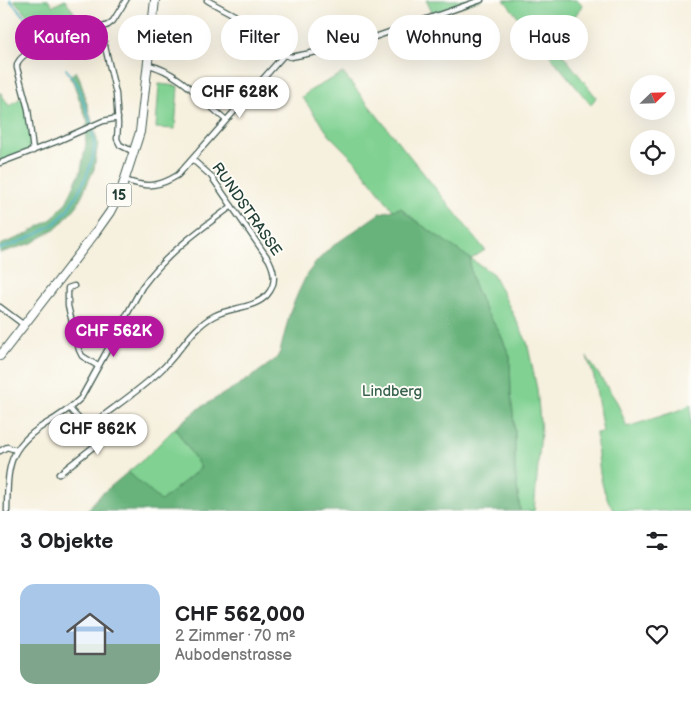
<!DOCTYPE html>
<html lang="de">
<head>
<meta charset="utf-8">
<style>
  body { margin:0; font-family:"Balsamiq Sans",sans-serif; background:#f2f2f2; color:#202124; height:100vh; display:flex; flex-direction:column; font-size:19px; white-space:nowrap }
  * { box-sizing:border-box; margin:0 }
  p { font-size:16px; color:#757577 }
  .icon { flex:none; width:28px; height:28px; fill:none; stroke:currentColor; stroke-width:2; stroke-linecap:round; stroke-linejoin:round }
  .map { position:relative; height:511px; overflow:hidden }
  .sheet { display:flex; flex-direction:column; background:#fff; flex:1 }
  .sheet>* { flex:none }
  .hud { position:absolute; left:15px; top:15px; width:661px; height:45px; display:flex; gap:10px }
  .needle { width:32px; rotate:67deg }
  .controls { position:absolute; left:630px; top:75px; display:grid; gap:10px }
  .controls a { display:grid; place-items:center; width:45px; height:45px; border-radius:50%; background:#fff; box-shadow:0 5px 20px #0002; font-size:25px }
  .price { position:absolute; translate:-50% -42px; padding:0 11px; border-radius:18px; background:#fff; color:#222; font-size:16px; line-height:32px; filter:drop-shadow(0 1px 2px #0008) }
  .price::after { content:''; position:absolute; left:50%; top:30px; width:15px; height:11px; margin-left:-8px; background:inherit; clip-path:polygon(0 0,100% 0,50% 100%) }
  .price.current { background:#b5179e; color:#fff }
  ul { padding:0; list-style:none }
  li { display:flex; align-items:center; gap:15px; height:125px; padding:0 20px }
  li span { display:grid; place-items:center; flex:none; width:140px; height:100px; border-radius:15px; color:#555 }
  li>.icon { margin-inline-start:auto }
  span .icon { width:60px; height:60px; fill:#fffc; stroke-width:1 }
  li b { font-size:21px }
  h2 { display:flex; justify-content:space-between; align-items:center; height:60px; padding:0 20px; font-size:21px }
  .pill { padding:0 18px; border-radius:22px; background:#fff; box-shadow:0 5px 20px #0002; font-size:18px; line-height:45px }
  .pill.current { background:#b5179e; color:#fff }
  .map>svg:first-child { display:block }
  .green { fill:#80d192; stroke:#508763 }
  .forest { fill:#68b37c; stroke:#447858 }
  .lines { fill:none; stroke-linecap:round; stroke-linejoin:round }
  .stream { stroke:#41abc0; stroke-width:2 }
  .minor-casing { stroke:#3f584e; stroke-width:7 }
  .primary-casing { stroke:#3f584e; stroke-width:10 }
  .minor { stroke:#fff; stroke-width:4.5 }
  .primary { stroke:#fff; stroke-width:8 }
  .labels { text-anchor:middle; stroke-width:4; stroke-linejoin:round; paint-order:stroke }
  .shield { fill:#fdfcf7; stroke:#62766e; stroke-width:1 }
  .shield-label { font-size:14px; font-weight:bold; fill:#1f3d34 }
  .street-label { font-size:15px; fill:#1f3d34; stroke:#fdfcf7 }
  .park-label { font-size:15px; fill:#37624c; stroke:#fdfcf7 }
</style>
</head>
<body>
<div class="map">
<svg width="691" height="511" viewBox="0 0 691 511">
  <rect width="100%" height="100%" fill="#fdfcf7"/>
  <filter id="ink" filterUnits="userSpaceOnUse"><feTurbulence type="fractalNoise" baseFrequency=".02" numOctaves="2"/><feDisplacementMap in="SourceGraphic" scale="10" xChannelSelector="R" yChannelSelector="G"/><feConvolveMatrix kernelMatrix="1 2 1 2 8 2 1 2 1" color-interpolation-filters="sRGB"/></filter>
  <filter id="wash" filterUnits="userSpaceOnUse"><feTurbulence type="fractalNoise" baseFrequency=".0096" numOctaves="4" result="noise"/><feDisplacementMap in="SourceGraphic" scale="20" xChannelSelector="R" yChannelSelector="G"/><feGaussianBlur stdDeviation="1.12" result="paint"/><feColorMatrix in="noise" values="0 0 0 0 0 0 0 0 0 0 0 0 0 0 0 0 0 1.4 0 .05"/><feComposite in="paint" operator="in"/></filter>
  <g filter="url(#wash)">
    <rect width="100%" height="100%" fill="#f6f0de"/>
    <path class="green" d="M14 0H49L53 6 65 0 88 32 52 43Z
      M426 0H481L434 16Z
      M504 0H578L583 6 553 42 596 97 591 105Z
      M343 73 485 250 471 259 493 274 527 342 537 389 541 432 534 511H520L515 469V433L511 394 510 357 500 333 484 308 473 282 470 267 401 208 393 210 355 161 330 136 302 97 311 90Z
      M159 84 178 86 175 129 156 128Z
      M0 92 9 106 25 95 33 151 0 163Z
      M587 357 617 402 627 427 680 410 691 404V511H614C598 487 599 461 596 433L603 432 594 377Z
      M175 428 201 468 161 501 128 472 144 459Z"/>
    <path class="forest" d="M76 71 80 79 98 143 94 169 77 206 58 227 32 243 0 253V245L25 235 53 218 67 201 81 170 86 144 85 129 88 123 73 82 69 77Z
      M401 208 413 219 471 259 470 267 473 282 484 308 500 333 510 357 511 394 515 433V469L520 511H87L97 498 128 472 161 501 201 468 175 428 198 409 250 378 276 359 280 352 290 312 298 293 307 274 318 260 330 248 380 213Z"/>
    <g class="lines">
      <path class="stream" d="M10 0 46 41
        M66 69 78 86 91 123
        M0 249C18 243 36 236 52 225 70 214 92 170 94 149 95 143 93 136 92 130"/>
    </g>
  </g>
  <g filter="url(#ink)">
    <g class="lines">
      <g class="minor-casing">
        <path id="minor" d="M207 0C230 14 272 31 284 55
          M101 29 116 94 118 124 117 139 120 145 134 152
          M149 65C179 72 203 101 226 120
          M33 151 28 109 17 68C14 46 91 33 108 25L113 21 126 0
          M0 163 58 141 103 121 118 118
          M125 180C146 188 159 187 178 175L284 55 291 57 352 45 481 0
          M74 286 68 288V306L79 350 82 356 98 366
          M0 307 24 325
          M70 409C78 419 82 423 95 422 117 405 141 389 161 370 180 353 191 328 214 316 230 307 254 309 267 295 277 284 275 272 269 260L211 176 193 160
          M0 451 7 447 16 450
          M59 474 97 444 100 433 95 422
          M7 511C8 469 6 449 44 425 58 417 70 409 81 398L142 287C166 254 199 230 232 206"/>
      </g>
      <g class="primary-casing">
        <path id="primary" d="M0 356 93 236 110 212 121 191 140 132 155 0"/>
      </g>
      <use href="#minor" class="minor"/>
      <use href="#primary" class="primary"/>
    </g>
  </g>
  <g class="labels">
    <rect class="shield" x="106.5" y="183.5" width="25" height="23" rx="4"/>
    <g class="shield-label">
      <text x="119" y="200">15</text>
    </g>
    <g class="street-label">
      <text transform="translate(247 209) rotate(55)" y="5">RUNDSTRASSE</text>
    </g>
    <g class="park-label">
      <text x="392" y="396">Lindberg</text>
    </g>
  </g>
</svg>
<div class="controls">
<a><svg class="needle" viewBox="-14 -14 28 28"><path d="M0-13l5 13h-10z" fill="#e53935"/><path d="M0 13l5-13h-10z" fill="#757577"/></svg></a>
<a><svg class="icon" aria-label="locate" viewBox="0 0 24 24"><circle cx="12" cy="12" r="6"/><path d="M12 2v4M12 18v4M2 12h4M18 12h4"/></svg></a>
</div>
<b class="price" style="left:240px;top:119px">CHF 628K</b>
<b class="price current" style="left:114px;top:358px">CHF 562K</b>
<b class="price" style="left:98px;top:456px">CHF 862K</b>
<div class="hud">
<a class="pill current">Kaufen</a>
<a class="pill">Mieten</a>
<a class="pill">Filter</a>
<a class="pill">Neu</a>
<a class="pill">Wohnung</a>
<a class="pill">Haus</a>
</div>
</div>
<section class="sheet">
<h2>3 Objekte<svg class="icon" aria-label="filters" viewBox="0 0 24 24"><path d="M4 7h16M4 17h16"/><circle cx="9" cy="7" r="2"/><circle cx="15" cy="17" r="2"/></svg></h2>
<ul>
<li><span style="background:linear-gradient(#a9c7e8 60%,#7fa58c 0)"><svg class="icon" aria-label="home" viewBox="0 0 24 24"><path d="M3 11l9-7 9 7M6 9v11h12V9"/></svg></span><div><b>CHF 562,000</b><p>2 Zimmer · 70 m²</p><p>Aubodenstrasse</p></div><svg class="icon" aria-label="heart" viewBox="0 0 24 24"><path d="M12 20l-8-8c-3-5 5-10 8-4 3-6 11-1 8 4z"/></svg></li>
</ul>
</section>
</body>
</html>
